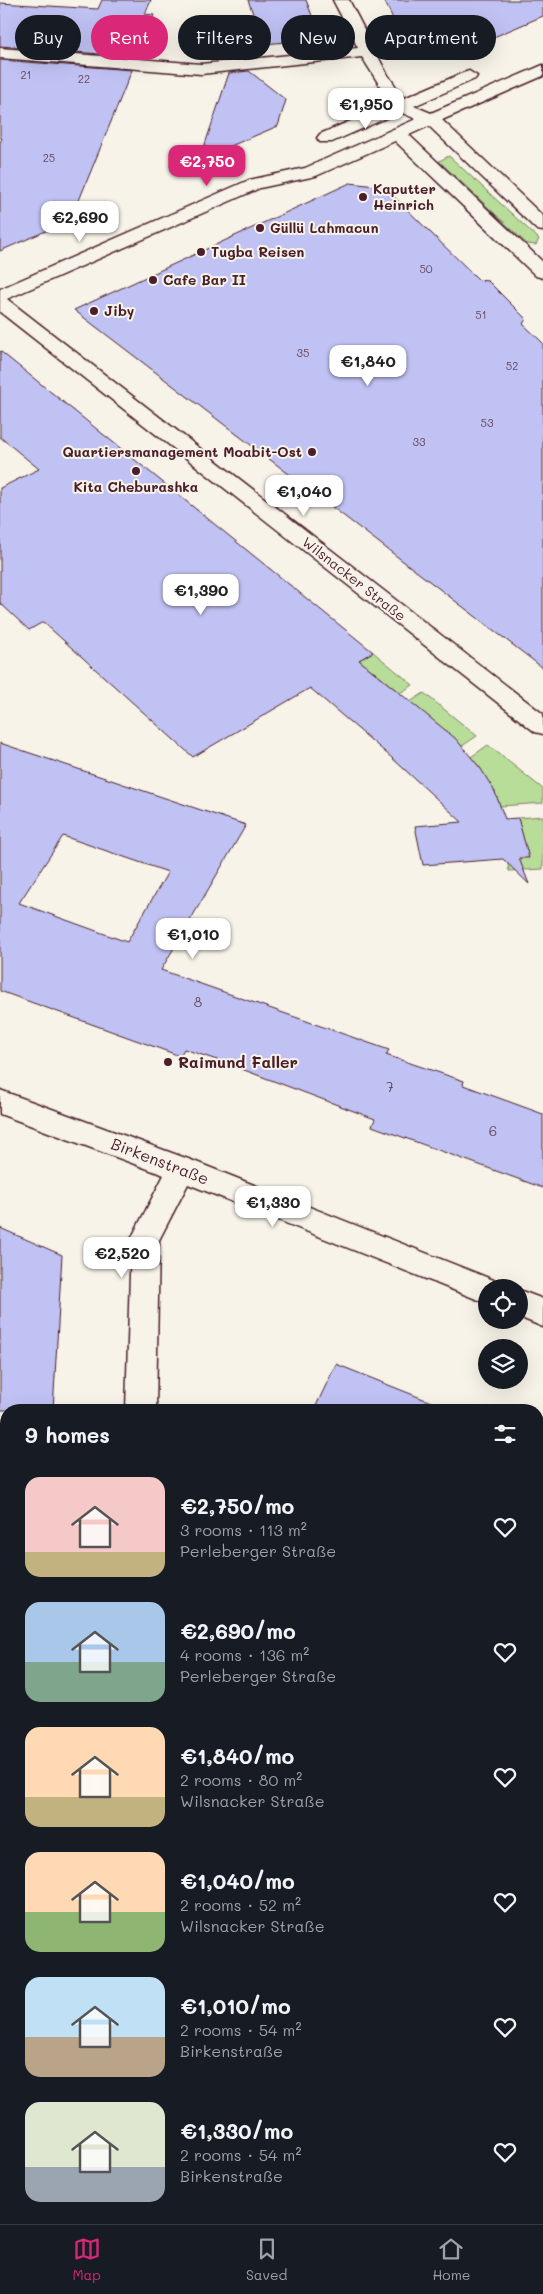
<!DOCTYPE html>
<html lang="en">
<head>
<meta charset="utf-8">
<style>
  body { margin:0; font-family:Mali,sans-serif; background:#20242c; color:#f1f3f6; height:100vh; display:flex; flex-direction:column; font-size:19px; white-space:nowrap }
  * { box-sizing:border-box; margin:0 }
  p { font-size:16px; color:#9ea1a6 }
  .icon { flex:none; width:28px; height:28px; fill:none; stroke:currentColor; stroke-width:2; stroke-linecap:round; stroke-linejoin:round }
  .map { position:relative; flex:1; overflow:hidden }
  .details { position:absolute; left:0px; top:1404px; width:544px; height:821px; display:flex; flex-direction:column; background:#171b24; border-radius:20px 20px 0 0; box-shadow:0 5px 20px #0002 }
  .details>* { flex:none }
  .guide { position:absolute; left:15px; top:15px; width:514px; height:45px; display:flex; gap:10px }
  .controls { position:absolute; left:478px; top:1279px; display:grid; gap:10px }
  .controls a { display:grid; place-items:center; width:50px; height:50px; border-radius:50%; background:#171b24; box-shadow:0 5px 20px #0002; font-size:25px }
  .price { position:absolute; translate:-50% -42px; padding:0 11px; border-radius:10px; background:#fff; color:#222; font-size:16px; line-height:32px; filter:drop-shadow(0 1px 2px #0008) }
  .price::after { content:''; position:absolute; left:50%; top:30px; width:15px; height:11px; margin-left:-8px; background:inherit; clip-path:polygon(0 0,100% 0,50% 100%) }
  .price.current { background:#db2777; color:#fff }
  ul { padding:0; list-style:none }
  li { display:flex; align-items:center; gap:15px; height:125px; padding:0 25px }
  li span { display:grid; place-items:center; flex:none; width:140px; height:100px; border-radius:15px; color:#555 }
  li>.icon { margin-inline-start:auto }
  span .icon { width:60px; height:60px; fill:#fffc; stroke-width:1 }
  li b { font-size:21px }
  h2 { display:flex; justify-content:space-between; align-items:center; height:60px; padding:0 25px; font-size:21px }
  .chip { padding:0 18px; border-radius:22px; background:#171b24; box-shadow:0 5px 20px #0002; font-size:18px; line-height:45px }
  .chip.current { background:#db2777; color:#fff }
  .menu { display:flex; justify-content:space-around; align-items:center; height:70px; border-top:1px solid #363941; background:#171b24; font-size:14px; color:#9ea1a6 }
  .menu a { display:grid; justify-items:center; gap:2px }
  .menu .current { color:#db2777 }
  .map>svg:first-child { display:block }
  .green { fill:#b7dd99; stroke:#807e62 }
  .building { fill:#c0c2f4; stroke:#4a1f2b; fill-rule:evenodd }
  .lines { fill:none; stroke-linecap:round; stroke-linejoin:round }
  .street-casing { stroke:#4a1f2b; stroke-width:3 }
  .secondary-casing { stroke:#4a1f2b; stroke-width:3 }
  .street { fill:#f7f3e8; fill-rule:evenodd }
  .secondary { fill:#f7f3e8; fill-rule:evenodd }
  .poi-dot { fill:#4a1f2b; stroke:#f7f3e8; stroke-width:2 }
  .labels { text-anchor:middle; stroke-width:4; stroke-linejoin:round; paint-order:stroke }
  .far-number-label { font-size:11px; fill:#68485d }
  .far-poi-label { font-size:14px; font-weight:bold; fill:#4a1f2b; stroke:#f7f3e8; text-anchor:start }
  .far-street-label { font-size:14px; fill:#4a1f2b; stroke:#f7f3e8 }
  .number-label { font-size:14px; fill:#68485d }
  .poi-label { font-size:16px; font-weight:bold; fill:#4a1f2b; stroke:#f7f3e8; text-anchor:start }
  .street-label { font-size:16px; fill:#4a1f2b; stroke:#f7f3e8 }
</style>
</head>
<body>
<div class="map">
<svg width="543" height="2224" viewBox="0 0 543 2224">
  <rect width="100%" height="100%" fill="#f7f3e8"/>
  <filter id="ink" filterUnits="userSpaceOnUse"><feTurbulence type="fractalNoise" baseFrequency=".02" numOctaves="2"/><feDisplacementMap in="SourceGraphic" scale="10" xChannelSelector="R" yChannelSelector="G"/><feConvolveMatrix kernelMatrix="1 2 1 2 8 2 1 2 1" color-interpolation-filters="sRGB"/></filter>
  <g filter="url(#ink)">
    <path class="green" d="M449 156 539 239 536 245 527 244 439 161Z
      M373 652 413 685 400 693 359 660Z
      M424 693 477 736 462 746 410 702Z
      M488 745 543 789V803L500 806 481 769 471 757Z
      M543 816V869L509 871 507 859 528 857 518 818Z"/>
    <path class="building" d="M102 0H151L145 14 154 15 137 57 0 46V3L98 9Z
      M248 0H306L321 39 264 44Z
      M384 0H543V16L468 48 402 37Z
      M0 60 132 70 71 220 0 251V143L2 138 0 137Z
      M249 71 286 100 278 126 200 159 229 73Z
      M350 183 384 187 479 280 488 281 526 319 523 324 543 343V668L74 310Z
      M0 351 373 652 359 660 455 738 481 769 495 792 505 819 518 818 529 858H519L529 884 503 859 423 865 415 826 462 822 392 758 310 688 193 757 43 622 29 630 0 603V488L39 469 0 437Z
      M0 743 246 825 161 970 389 1050 386 1055 464 1081 463 1085 543 1114V1188L372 1126 375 1119 220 1061 184 1049 180 1056 0 991ZM63 836 168 872 127 942 19 903Z
      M0 1228 62 1255 53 1410H0Z
      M336 1364 446 1408 445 1410H314Z"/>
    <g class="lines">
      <g class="street-casing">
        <path id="street" d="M333 0H349L386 72 409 106 407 110H395L362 57 201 74 0 58V48L201 64 358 48Z
          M0 297 7 299 543 714V734L535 732 0 312Z
          M0 1090 191 1160 496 1281 500 1288H486V1303L188 1184 159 1240 156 1410H126L131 1239 164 1175 0 1114Z
          M519 1290 543 1299V1327L519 1317Z
          M100 2219H140V2224H100Z"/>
      </g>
      <g class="secondary-casing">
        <path id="secondary" d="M543 65V76L442 120 543 216V231L537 230 429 126 409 135 543 262V278L536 276 395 141 316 176 260 188 0 302V289L249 180 305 168 416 119 400 112 332 142H320L317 138 320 134 463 73 469 71 477 76 475 79 414 106 431 113Z"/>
      </g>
      <use href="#street" class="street"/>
      <use href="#secondary" class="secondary"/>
    </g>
  </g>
  <g class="poi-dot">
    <circle cx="363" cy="197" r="5"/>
    <circle cx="260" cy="228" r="5"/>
    <circle cx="201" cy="252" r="5"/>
    <circle cx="153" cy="280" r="5"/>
    <circle cx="94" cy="311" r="5"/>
    <circle cx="312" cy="452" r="5"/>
    <circle cx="136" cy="471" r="5"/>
    <circle cx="168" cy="1062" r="5"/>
  </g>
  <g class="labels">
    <g class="far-number-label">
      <text x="26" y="79">21</text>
      <text x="84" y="83">22</text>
      <text x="49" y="162">25</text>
      <text x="426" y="273">50</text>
      <text x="481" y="319">51</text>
      <text x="303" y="357">35</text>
      <text x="512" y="370">52</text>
      <text x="487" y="427">53</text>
      <text x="419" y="446">33</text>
    </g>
    <g class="far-poi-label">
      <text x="373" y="194">Kaputter<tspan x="373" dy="16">Heinrich</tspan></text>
      <text x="270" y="233">Güllü Lahmacun</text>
      <text x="211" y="257">Tugba Reisen</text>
      <text x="163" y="285">Cafe Bar II</text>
      <text x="104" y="316">Jiby</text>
      <text x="302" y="457" text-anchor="end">Quartiersmanagement Moabit-Ost</text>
      <text x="136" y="492" text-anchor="middle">Kita Cheburashka</text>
    </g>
    <g class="far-street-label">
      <text transform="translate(354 579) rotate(38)" y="5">Wilsnacker Straße</text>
    </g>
    <g class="number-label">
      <text x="198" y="1007">8</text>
      <text x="390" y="1092">7</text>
      <text x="493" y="1136">6</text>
    </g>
    <g class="poi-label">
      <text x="178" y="1068">Raimund Faller</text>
    </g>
    <g class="street-label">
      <text transform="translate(160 1161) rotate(21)" y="6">Birkenstraße</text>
    </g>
  </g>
</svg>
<div class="controls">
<a><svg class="icon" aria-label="locate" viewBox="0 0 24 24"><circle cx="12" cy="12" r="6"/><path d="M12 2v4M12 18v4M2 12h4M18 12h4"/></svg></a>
<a><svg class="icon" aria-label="layers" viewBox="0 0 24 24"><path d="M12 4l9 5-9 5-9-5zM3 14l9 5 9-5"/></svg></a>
</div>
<b class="price" style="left:366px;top:130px">€1,950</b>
<b class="price current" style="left:207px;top:187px">€2,750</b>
<b class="price" style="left:80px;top:243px">€2,690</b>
<b class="price" style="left:368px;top:387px">€1,840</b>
<b class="price" style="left:304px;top:517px">€1,040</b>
<b class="price" style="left:201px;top:616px">€1,390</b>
<b class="price" style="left:193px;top:960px">€1,010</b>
<b class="price" style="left:273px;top:1228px">€1,330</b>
<b class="price" style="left:122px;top:1279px">€2,520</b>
<div class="guide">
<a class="chip">Buy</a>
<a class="chip current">Rent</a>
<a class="chip">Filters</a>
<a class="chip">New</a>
<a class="chip">Apartment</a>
</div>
<section class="details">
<h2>9 homes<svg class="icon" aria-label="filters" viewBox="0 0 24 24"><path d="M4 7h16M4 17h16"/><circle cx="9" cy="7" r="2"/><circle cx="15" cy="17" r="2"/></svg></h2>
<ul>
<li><span style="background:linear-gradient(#f6c9c9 75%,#c2b280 0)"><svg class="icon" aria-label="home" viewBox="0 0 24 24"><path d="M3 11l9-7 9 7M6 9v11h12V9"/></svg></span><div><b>€2,750/mo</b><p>3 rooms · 113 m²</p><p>Perleberger Straße</p></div><svg class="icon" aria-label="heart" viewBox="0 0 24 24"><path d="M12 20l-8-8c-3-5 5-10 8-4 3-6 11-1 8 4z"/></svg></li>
<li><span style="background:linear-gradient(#a9c7e8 60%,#7fa58c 0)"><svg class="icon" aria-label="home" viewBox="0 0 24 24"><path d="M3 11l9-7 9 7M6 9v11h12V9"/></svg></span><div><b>€2,690/mo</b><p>4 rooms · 136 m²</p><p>Perleberger Straße</p></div><svg class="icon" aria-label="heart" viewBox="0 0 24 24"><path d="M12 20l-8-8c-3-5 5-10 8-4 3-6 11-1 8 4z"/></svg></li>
<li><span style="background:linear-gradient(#ffd9b3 70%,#c2b280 0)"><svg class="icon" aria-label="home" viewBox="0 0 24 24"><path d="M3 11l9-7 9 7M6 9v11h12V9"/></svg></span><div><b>€1,840/mo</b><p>2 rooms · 80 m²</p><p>Wilsnacker Straße</p></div><svg class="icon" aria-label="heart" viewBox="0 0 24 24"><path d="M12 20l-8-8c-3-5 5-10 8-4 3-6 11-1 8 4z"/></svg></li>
<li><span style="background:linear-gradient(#ffd9b3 60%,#8fb573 0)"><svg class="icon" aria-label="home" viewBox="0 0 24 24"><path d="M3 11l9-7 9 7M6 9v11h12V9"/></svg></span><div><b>€1,040/mo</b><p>2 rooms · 52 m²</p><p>Wilsnacker Straße</p></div><svg class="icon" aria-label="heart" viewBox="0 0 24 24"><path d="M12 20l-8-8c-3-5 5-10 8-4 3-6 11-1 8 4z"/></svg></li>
<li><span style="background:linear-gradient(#bfe0f5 60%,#b9a48a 0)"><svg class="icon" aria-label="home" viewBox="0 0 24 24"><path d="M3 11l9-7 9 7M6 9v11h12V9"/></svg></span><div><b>€1,010/mo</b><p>2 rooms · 54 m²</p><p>Birkenstraße</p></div><svg class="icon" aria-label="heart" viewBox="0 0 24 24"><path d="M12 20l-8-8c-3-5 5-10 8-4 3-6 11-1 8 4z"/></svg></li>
<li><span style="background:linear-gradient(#dfe7d0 65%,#9aa5b1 0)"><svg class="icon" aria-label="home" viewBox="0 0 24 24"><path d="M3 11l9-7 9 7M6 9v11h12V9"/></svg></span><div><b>€1,330/mo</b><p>2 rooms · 54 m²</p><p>Birkenstraße</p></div><svg class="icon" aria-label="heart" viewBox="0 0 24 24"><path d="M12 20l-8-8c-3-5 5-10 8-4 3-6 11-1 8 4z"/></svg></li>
</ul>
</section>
</div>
<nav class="menu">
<a class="current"><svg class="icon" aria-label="map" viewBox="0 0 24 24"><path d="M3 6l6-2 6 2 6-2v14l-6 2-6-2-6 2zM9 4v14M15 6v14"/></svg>Map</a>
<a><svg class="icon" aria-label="saved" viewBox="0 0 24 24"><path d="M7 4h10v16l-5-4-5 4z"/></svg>Saved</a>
<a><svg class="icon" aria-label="home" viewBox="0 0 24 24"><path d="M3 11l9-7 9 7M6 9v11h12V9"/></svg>Home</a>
</nav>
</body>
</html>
